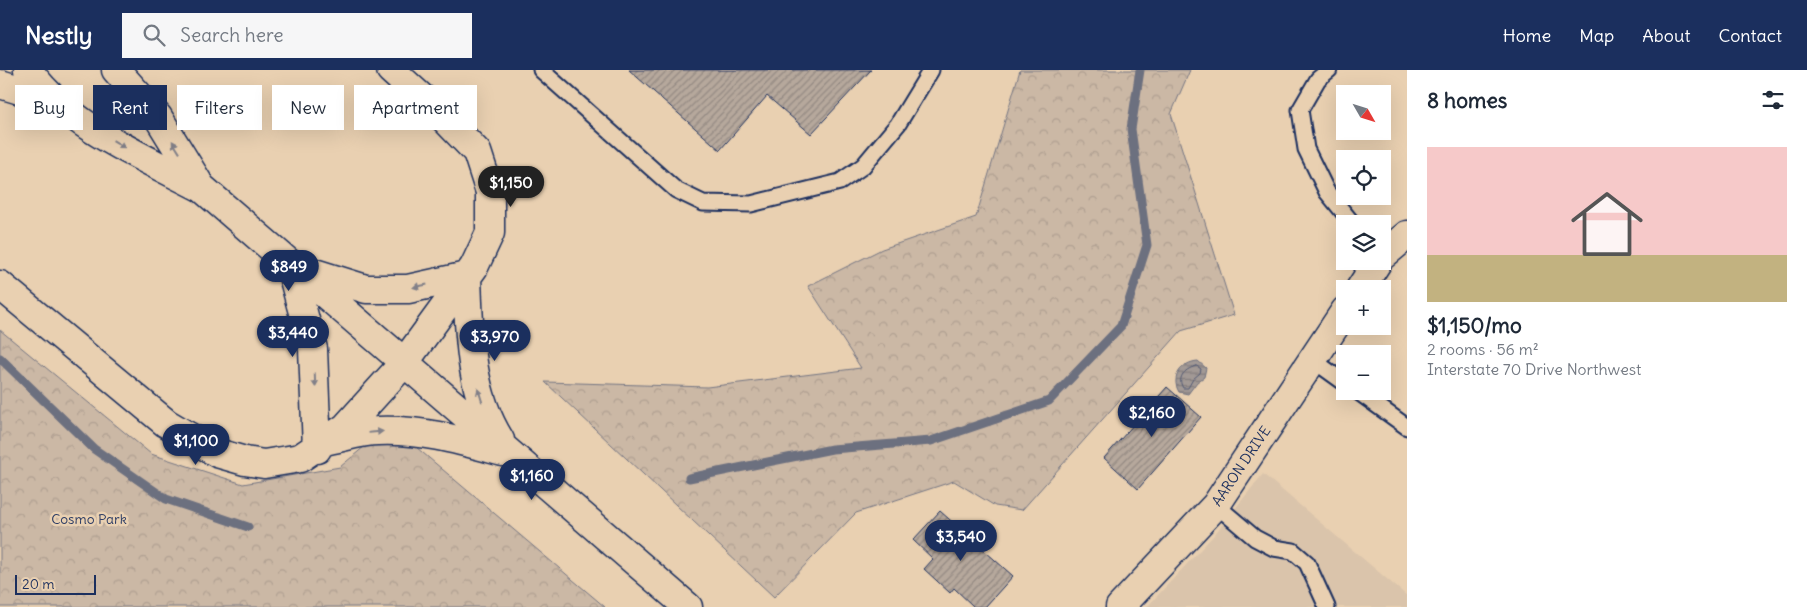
<!DOCTYPE html>
<html lang="en">
<head>
<meta charset="utf-8">
<style>
  body { margin:0; font-family:Delius,sans-serif; background:#f6f6f7; color:#1f2937; height:100vh; display:flex; flex-direction:column; font-size:19px; white-space:nowrap }
  * { box-sizing:border-box; margin:0 }
  p { font-size:16px; color:#747a83 }
  .icon { flex:none; width:28px; height:28px; fill:none; stroke:currentColor; stroke-width:2; stroke-linecap:round; stroke-linejoin:round }
  .map { position:relative; flex:1; overflow:hidden }
  .sheet { display:flex; flex-direction:column; background:#fff; width:400px }
  .sheet>* { flex:none }
  .guide { position:absolute; left:15px; top:15px; width:475px; height:45px; display:flex; gap:10px }
  .needle { width:32px; rotate:129deg }
  .controls { position:absolute; left:1336px; top:15px; display:grid; gap:10px }
  .controls a { display:grid; place-items:center; width:55px; height:55px; border-radius:0px; background:#fff; box-shadow:0 5px 20px #0002; font-size:25px }
  .scale { position:absolute; left:15px; bottom:12px; width:81px; box-sizing:border-box; padding-left:5px; border:2px solid #1b2f5e; border-top:0; font-size:14px; line-height:18px; white-space:nowrap; color:#1b2f5e; -webkit-text-stroke:4px #e9d0b1; paint-order:stroke }
  .price { position:absolute; translate:-50% -42px; padding:0 11px; border-radius:18px; background:#1b2f5e; color:#fff; font-size:16px; line-height:32px; filter:drop-shadow(0 1px 2px #0008) }
  .price::after { content:''; position:absolute; left:50%; top:30px; width:15px; height:11px; margin-left:-8px; background:inherit; clip-path:polygon(0 0,100% 0,50% 100%) }
  .price.selected { background:#222; color:#fff }
  ul { padding:0; list-style:none }
  li { display:grid; align-content:center; gap:10px; height:265px; padding:0 20px }
  li span { display:grid; place-items:center; height:155px; border-radius:0px; color:#555 }
  li>.icon { margin-inline-start:auto }
  span .icon { width:90px; height:90px; fill:#fffc; stroke-width:1 }
  li b { font-size:21px }
  h2 { display:flex; justify-content:space-between; align-items:center; height:60px; padding:0 20px; font-size:21px }
  .chip { padding:0 18px; border-radius:0px; background:#fff; box-shadow:0 5px 20px #0002; font-size:18px; line-height:45px }
  .chip.selected { background:#1b2f5e; color:#fff }
  header { display:flex; align-items:center; gap:30px; box-sizing:border-box; height:70px; padding:0 25px; background:#1b2f5e; color:#fff }
  header strong { font-size:24px }
  nav { display:flex; gap:28px; margin-inline-start:auto; font-size:18px }
  .search { width:350px; height:45px; background:#f6f6f7; display:flex; align-items:center; gap:12px; box-sizing:border-box; padding:0 18px; border-radius:0px; color:#747a83; font-size:19px }
  main { display:flex; flex:1; min-height:0 }
  .map>svg:first-child { display:block }
  .built { fill:#dac4ab }
  .forest { fill:url(#forest-crowns); stroke:#737482 }
  .water { fill:url(#water-rules); stroke:#6c6f7f }
  .lines { fill:none; stroke-linecap:round; stroke-linejoin:round }
  .shore { stroke:#515974; stroke-width:1 }
  .stream { stroke:#6c6f7f; stroke-width:9 }
  .building { fill:url(#building-hatch); stroke:#1b2f5e }
  .lane-casing { stroke:#1b2f5e; stroke-width:19 }
  .street-casing { stroke:#1b2f5e; stroke-width:31 }
  .secondary-casing { stroke:#1b2f5e; stroke-width:31 }
  .highway-casing { stroke:#1b2f5e; stroke-width:31 }
  .lane { stroke:#e9d0b1; stroke-width:15 }
  .street { stroke:#e9d0b1; stroke-width:28 }
  .secondary { stroke:#e9d0b1; stroke-width:28 }
  .highway { stroke:#e9d0b1; stroke-width:28 }
  .oneway { fill:#828088 }
  .labels { text-anchor:middle; stroke-width:5; stroke-linejoin:round; paint-order:stroke }
  .street-label { font-size:14px; fill:#1b2f5e; stroke:#e9d0b1 }
  .park-label { font-size:14px; fill:#2d3d65; stroke:#e9d0b1 }
</style>
</head>
<body>
<header>
<strong>Nestly</strong>
<div class="search"><svg class="icon" aria-label="search" viewBox="0 0 24 24"><circle cx="10" cy="10" r="6"/><path d="M15 15l6 6"/></svg>Search here</div>
<nav><a>Home</a><a>Map</a><a>About</a><a>Contact</a></nav>
</header>
<main>
<div class="map">
<svg width="1407" height="537" viewBox="0 0 1407 537">
  <defs>
    <pattern id="forest-crowns" width="20" height="18" patternUnits="userSpaceOnUse" patternTransform="scale(1.25)"><rect width="20" height="18" fill="#cbb8a5"/><path d="M2 6a3 3 0 1 1 6 0M12 15a3 3 0 1 1 6 0" fill="none" stroke="#ae9e90"/></pattern>
    <pattern id="water-rules" width="6" height="5" patternUnits="userSpaceOnUse" patternTransform="scale(1.25)"><rect width="6" height="5" fill="#a29995"/><path d="M0 2.5h6" fill="none" stroke="#837d7d"/></pattern>
    <pattern id="building-hatch" width="6" height="6" patternUnits="userSpaceOnUse" patternTransform="scale(1.25)"><rect width="6" height="6" fill="#b6a89c"/><path d="M-1 1l2-2M0 6l6-6M5 7l2-2" fill="none" stroke="#938982"/></pattern>
  </defs>
  <rect width="100%" height="100%" fill="#e9d0b1"/>
  <filter id="ink" filterUnits="userSpaceOnUse"><feTurbulence type="fractalNoise" baseFrequency=".02" numOctaves="2"/><feDisplacementMap in="SourceGraphic" scale="10" xChannelSelector="R" yChannelSelector="G"/><feConvolveMatrix kernelMatrix="1 2 1 2 8 2 1 2 1" color-interpolation-filters="sRGB"/></filter>
  <g filter="url(#ink)">
    <path class="built" d="M1263 404 1407 526V537H1147L1214 465Z"/>
    <path class="forest" d="M1020 0H1190L1171 44 1234 245 1181 261 1022 440 995 436 954 411 856 443 774 527 545 312 707 317 861 298 808 216 882 179 976 147Z
      M0 260 151 384 243 414 340 397 390 355 605 537H0Z"/>
    <path class="water" d="M1198 291 1206 298 1204 307 1197 312 1188 324 1179 322C1170 307 1182 292 1198 291Z"/>
    <g class="lines">
      <path class="shore" d="M1197 296 1201 299 1200 303 1193 309 1188 318H1183C1176 307 1186 298 1197 296Z"/>
      <path class="stream" d="M0 288 94 379 166 429 248 457
        M689 408 832 379 931 371 1049 331 1121 256 1147 175 1131 59 1140 0"/>
    </g>
    <path class="building" d="M629 0H871L811 64 767 26 720 80Z
      M1167 317 1201 347 1138 419 1104 388Z
      M940 441 1013 506 985 537H974L954 518 950 523 924 499 933 489 913 470Z"/>
    <g class="lines">
      <g class="lane-casing">
        <path id="lane" d="M541 0 676 120 703 133 751 134 840 112 863 96 898 54 931 0
          M1329 0 1318 9 1300 40 1306 79 1327 122 1353 154
          M1313 290 1345 313
          M1357 321 1407 357
          M1216 435 1255 468 1274 478 1293 481 1307 493 1327 537"/>
      </g>
      <g class="street-casing">
        <path id="street" d="M1382 186 1407 165
          M1360 219 1378 191
          M1120 537 1216 435 1345 241"/>
      </g>
      <g class="secondary-casing">
        <path id="secondary" d="M28 0C69 57 141 86 202 118L688 537
          M116 0 158 47 201 117
          M290 195 313 279 317 379
          M302 199 366 219H408L467 206C469 262 469 321 500 370
          M0 215 166 353 217 383 245 391 264 394 300 388 346 357 404 293 474 197 490 163V122L477 82 445 49 391 0
          M329 370C345 367 362 361 378 361 421 359 462 371 503 382"/>
      </g>
      <g class="highway-casing">
        <path id="highway" d="M0 14 53 30"/>
      </g>
      <use href="#lane" class="lane"/>
      <use href="#street" class="street"/>
      <use href="#secondary" class="secondary"/>
      <use href="#highway" class="highway"/>
    </g>
    <defs><path id="oneway-solid" d="M-6-.8H1V-3.2L6.5 0L1 3.2V.8H-6Z" transform="scale(1.25)"/></defs>
    <g class="oneway">
      <use href="#oneway-solid" transform="translate(119 74) rotate(31)"/>
      <use href="#oneway-solid" transform="translate(176 77) rotate(-122)"/>
      <use href="#oneway-solid" transform="translate(420 216) rotate(168)"/>
      <use href="#oneway-solid" transform="translate(315 310) rotate(88)"/>
      <use href="#oneway-solid" transform="translate(480 325) rotate(-107)"/>
      <use href="#oneway-solid" transform="translate(376 362) rotate(-5)"/>
    </g>
  </g>
  <g class="labels">
    <g class="street-label">
      <text transform="translate(1241 396) rotate(-56)" y="5">AARON DRIVE</text>
    </g>
    <g class="park-label">
      <text x="89" y="454">Cosmo Park</text>
    </g>
  </g>
</svg>
<div class="controls">
<a><svg class="needle" viewBox="-14 -14 28 28"><path d="M0-13l5 13h-10z" fill="#e53935"/><path d="M0 13l5-13h-10z" fill="#747a83"/></svg></a>
<a><svg class="icon" aria-label="locate" viewBox="0 0 24 24"><circle cx="12" cy="12" r="6"/><path d="M12 2v4M12 18v4M2 12h4M18 12h4"/></svg></a>
<a><svg class="icon" aria-label="layers" viewBox="0 0 24 24"><path d="M12 4l9 5-9 5-9-5zM3 14l9 5 9-5"/></svg></a>
<a>+</a>
<a>−</a>
</div>
<div class="scale">20 m</div>
<b class="price selected" style="left:511px;top:138px">$1,150</b>
<b class="price" style="left:289px;top:222px">$849</b>
<b class="price" style="left:293px;top:288px">$3,440</b>
<b class="price" style="left:495px;top:292px">$3,970</b>
<b class="price" style="left:1152px;top:368px">$2,160</b>
<b class="price" style="left:196px;top:396px">$1,100</b>
<b class="price" style="left:532px;top:431px">$1,160</b>
<b class="price" style="left:961px;top:492px">$3,540</b>
<div class="guide">
<a class="chip">Buy</a>
<a class="chip selected">Rent</a>
<a class="chip">Filters</a>
<a class="chip">New</a>
<a class="chip">Apartment</a>
</div>
</div>
<section class="sheet">
<h2>8 homes<svg class="icon" aria-label="filters" viewBox="0 0 24 24"><path d="M4 7h16M4 17h16"/><circle cx="9" cy="7" r="2"/><circle cx="15" cy="17" r="2"/></svg></h2>
<ul>
<li><span style="background:linear-gradient(#f6c9c9 70%,#c2b280 0)"><svg class="icon" aria-label="home" viewBox="0 0 24 24"><path d="M3 11l9-7 9 7M6 9v11h12V9"/></svg></span><div><b>$1,150/mo</b><p>2 rooms · 56 m²</p><p>Interstate 70 Drive Northwest</p></div></li>
</ul>
</section>
</main>
</body>
</html>
